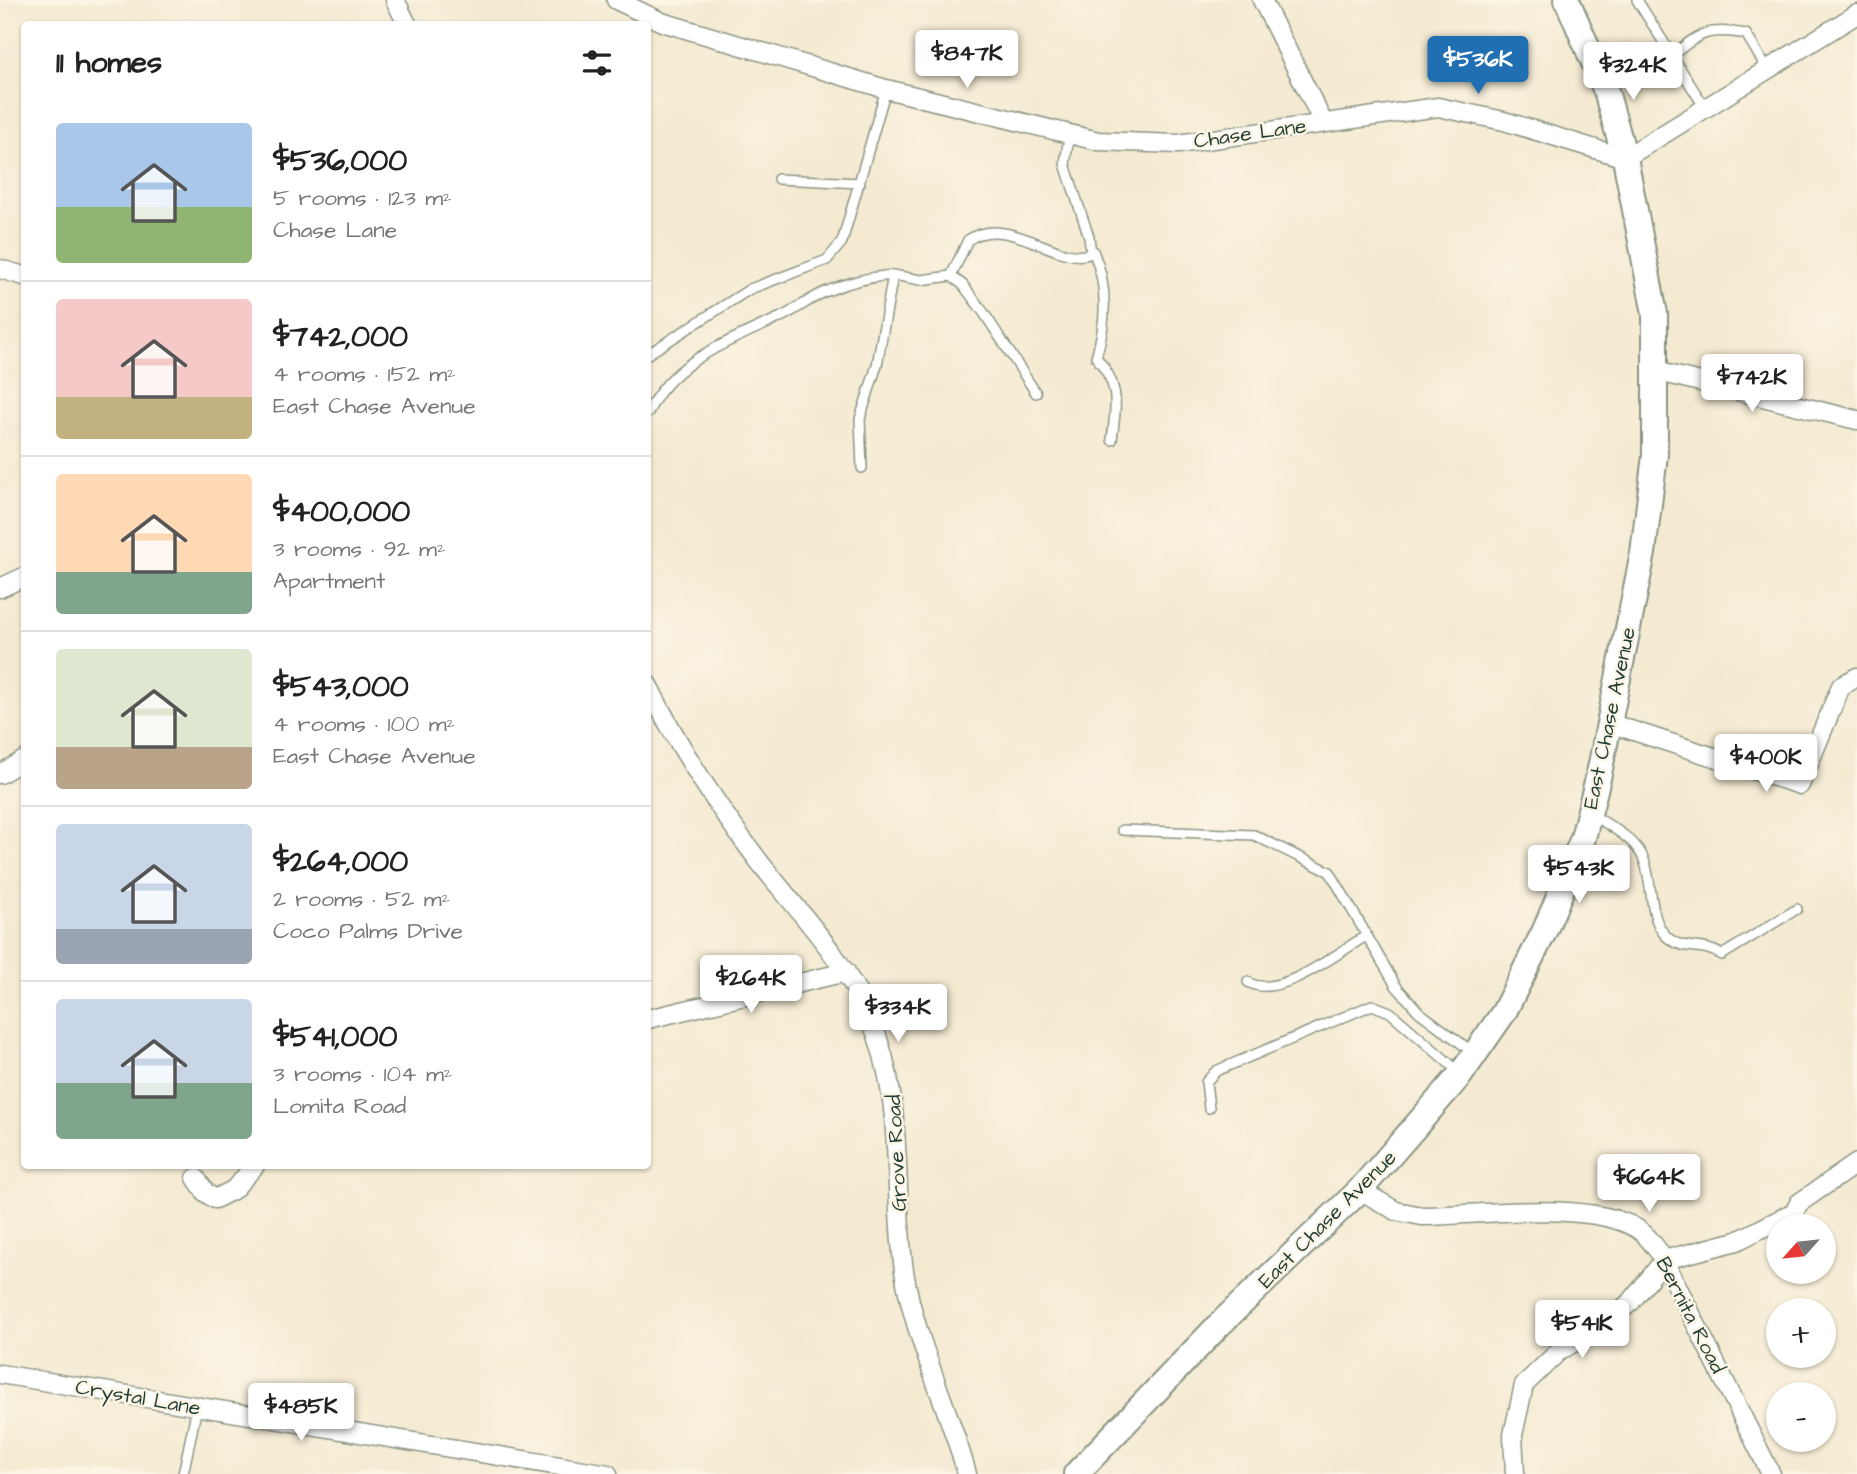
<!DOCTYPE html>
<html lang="en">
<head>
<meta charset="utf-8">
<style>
  body { margin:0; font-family:"Architects Daughter",sans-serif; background:#f2f2f2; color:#222; height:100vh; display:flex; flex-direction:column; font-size:26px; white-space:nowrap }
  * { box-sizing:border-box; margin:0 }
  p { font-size:23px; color:#767676 }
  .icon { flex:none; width:38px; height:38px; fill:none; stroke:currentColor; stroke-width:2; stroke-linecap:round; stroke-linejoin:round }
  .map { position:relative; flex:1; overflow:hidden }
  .details { position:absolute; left:21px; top:21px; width:630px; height:1148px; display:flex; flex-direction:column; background:#fff; border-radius:7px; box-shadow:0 2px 5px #0004 }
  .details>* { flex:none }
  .needle { width:46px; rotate:243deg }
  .fabs { position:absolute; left:1766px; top:1214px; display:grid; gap:14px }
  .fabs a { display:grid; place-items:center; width:70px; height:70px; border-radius:50%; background:#fff; box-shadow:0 2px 5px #0004; font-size:35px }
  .price { position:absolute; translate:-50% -60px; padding:0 16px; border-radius:7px; background:#fff; color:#222; font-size:23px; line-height:46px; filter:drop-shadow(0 2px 4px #0008) }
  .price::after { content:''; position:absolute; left:50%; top:42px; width:21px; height:16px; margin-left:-10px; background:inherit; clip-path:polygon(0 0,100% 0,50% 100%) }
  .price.on { background:#1f6fb2; color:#fff }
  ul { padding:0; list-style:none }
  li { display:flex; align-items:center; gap:21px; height:175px; padding:0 35px }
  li+li { border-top:2px solid #e0e0e0 }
  li span { display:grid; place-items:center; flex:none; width:196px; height:140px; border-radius:7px; color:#555 }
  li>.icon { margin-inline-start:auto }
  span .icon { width:84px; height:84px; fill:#fffc; stroke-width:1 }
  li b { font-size:30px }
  h2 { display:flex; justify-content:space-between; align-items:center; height:84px; padding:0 35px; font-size:30px }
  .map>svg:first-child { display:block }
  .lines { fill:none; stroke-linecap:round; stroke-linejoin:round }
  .service-casing { stroke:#8a9482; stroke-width:12 }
  .minor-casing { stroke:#8a9482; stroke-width:21 }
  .secondary-casing { stroke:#8a9482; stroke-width:28 }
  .service { stroke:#fff; stroke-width:9 }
  .minor { stroke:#fff; stroke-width:18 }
  .secondary { stroke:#fff; stroke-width:24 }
  .labels { text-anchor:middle; stroke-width:5; stroke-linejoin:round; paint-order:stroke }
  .street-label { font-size:21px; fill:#1f3d34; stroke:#fcf5e5 }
</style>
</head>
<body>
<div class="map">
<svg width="1857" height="1474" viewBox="0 0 1857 1474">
  <rect width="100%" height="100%" fill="#fcf5e5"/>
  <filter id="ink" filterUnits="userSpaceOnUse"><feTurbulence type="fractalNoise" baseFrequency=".0143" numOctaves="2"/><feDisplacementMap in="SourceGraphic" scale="14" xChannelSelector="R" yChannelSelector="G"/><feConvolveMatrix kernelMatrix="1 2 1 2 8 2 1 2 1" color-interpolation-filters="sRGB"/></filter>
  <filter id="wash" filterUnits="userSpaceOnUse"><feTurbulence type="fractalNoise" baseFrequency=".00686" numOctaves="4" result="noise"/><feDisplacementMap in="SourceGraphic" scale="28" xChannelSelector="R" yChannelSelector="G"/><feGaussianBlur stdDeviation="1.57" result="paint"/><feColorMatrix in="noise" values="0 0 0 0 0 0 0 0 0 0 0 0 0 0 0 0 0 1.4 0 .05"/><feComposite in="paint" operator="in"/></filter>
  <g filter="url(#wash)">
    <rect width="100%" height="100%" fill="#f4ead1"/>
  </g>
  <g filter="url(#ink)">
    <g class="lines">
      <g class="service-casing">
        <path id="service" d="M1637 0 1705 108
          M1673 55C1701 31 1710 28 1746 34L1767 69
          M778 179 860 183
          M1093 251C1108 285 1107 321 1096 357 1121 386 1116 404 1112 440
          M893 275 921 280 951 276 968 240C1007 212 1062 268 1091 253L1089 237 1065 164 1069 136
          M951 276 963 285 984 313 1036 393
          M648 354 750 289 827 260 842 242 886 89
          M648 413C671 361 731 340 779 318 795 311 809 299 825 292 847 282 869 277 893 275L877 365 860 419 862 468
          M1591 814C1609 826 1636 838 1644 860 1654 884 1647 924 1671 940 1687 951 1701 942 1722 955L1797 909
          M1122 830 1254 835 1330 872 1396 986 1419 1012 1474 1053
          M1248 982C1278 1001 1338 952 1366 936
          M1209 1108 1206 1082 1216 1071 1372 1005 1390 1012 1459 1072
          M183 1474 197 1407"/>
      </g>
      <g class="minor-casing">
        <path id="minor" d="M395 0 407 24
          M616 0 662 22 886 89 1098 141 1178 144 1438 107 1504 121 1625 158 1857 14
          M1262 0 1323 122
          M0 269 24 276
          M1655 371 1857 420
          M0 588 24 577
          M648 685C679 748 718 808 761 864 799 912 844 959 869 1015 906 1100 892 1182 904 1271 914 1338 949 1408 967 1474
          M1609 723 1800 785 1841 686 1857 677
          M0 774 24 760
          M648 1019 846 972
          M196 1178 206 1193 215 1199 233 1190 255 1166
          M1360 1190 1396 1211 1422 1216C1479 1215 1588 1200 1636 1228 1648 1235 1657 1249 1664 1260L1771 1474
          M0 1374 608 1474
          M1515 1474 1513 1435 1524 1385 1558 1352 1601 1326 1631 1302 1664 1260 1737 1241 1794 1212 1799 1203 1857 1163"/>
      </g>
      <g class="secondary-casing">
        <path id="secondary" d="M1076 1474 1219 1325 1360 1190 1461 1074 1504 1012 1545 930 1583 838 1599 774 1643 553 1655 455V314L1625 158 1606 91 1567 0"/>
      </g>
      <use href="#service" class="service"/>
      <use href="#minor" class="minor"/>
      <use href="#secondary" class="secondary"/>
    </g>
  </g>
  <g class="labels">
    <g class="street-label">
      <text transform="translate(1250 133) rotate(-8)" y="7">Chase Lane</text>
      <text transform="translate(1609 718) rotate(-78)" y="7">East Chase Avenue</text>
      <text transform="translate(896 1153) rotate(-93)" y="7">Grove Road</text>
      <text transform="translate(1327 1219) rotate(-45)" y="7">East Chase Avenue</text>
      <text transform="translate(1691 1315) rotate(63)" y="7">Bernita Road</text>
      <text transform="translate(138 1397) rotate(10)" y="7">Crystal Lane</text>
    </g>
  </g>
</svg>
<div class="fabs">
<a><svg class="needle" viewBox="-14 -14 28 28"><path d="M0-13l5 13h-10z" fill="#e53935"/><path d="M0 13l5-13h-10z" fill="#767676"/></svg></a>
<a>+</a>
<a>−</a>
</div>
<b class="price" style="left:967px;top:90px">$847K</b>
<b class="price on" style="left:1478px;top:96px">$536K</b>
<b class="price" style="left:1633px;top:102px">$324K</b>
<b class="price" style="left:1752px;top:414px">$742K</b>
<b class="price" style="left:1766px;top:794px">$400K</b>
<b class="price" style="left:1579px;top:905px">$543K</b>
<b class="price" style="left:751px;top:1015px">$264K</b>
<b class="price" style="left:898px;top:1044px">$334K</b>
<b class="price" style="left:1649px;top:1214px">$664K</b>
<b class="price" style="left:1582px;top:1360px">$541K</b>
<b class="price" style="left:301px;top:1443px">$485K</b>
<section class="details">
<h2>11 homes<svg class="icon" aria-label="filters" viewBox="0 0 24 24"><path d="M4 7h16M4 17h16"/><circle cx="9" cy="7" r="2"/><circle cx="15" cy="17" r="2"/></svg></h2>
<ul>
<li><span style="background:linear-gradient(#a9c7e8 60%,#8fb573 0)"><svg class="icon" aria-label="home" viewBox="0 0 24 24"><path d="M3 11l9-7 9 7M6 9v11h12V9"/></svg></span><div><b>$536,000</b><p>5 rooms · 123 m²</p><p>Chase Lane</p></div></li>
<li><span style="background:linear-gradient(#f6c9c9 70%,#c2b280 0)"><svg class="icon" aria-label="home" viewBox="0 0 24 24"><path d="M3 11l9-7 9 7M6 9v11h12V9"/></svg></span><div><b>$742,000</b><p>4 rooms · 152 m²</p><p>East Chase Avenue</p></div></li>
<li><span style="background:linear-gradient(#ffd9b3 70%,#7fa58c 0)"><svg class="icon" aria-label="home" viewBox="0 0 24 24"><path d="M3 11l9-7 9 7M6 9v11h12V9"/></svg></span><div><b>$400,000</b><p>3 rooms · 92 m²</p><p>Apartment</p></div></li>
<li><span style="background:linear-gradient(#dfe7d0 70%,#b9a48a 0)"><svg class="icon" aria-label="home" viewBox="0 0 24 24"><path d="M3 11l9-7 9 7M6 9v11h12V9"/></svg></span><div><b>$543,000</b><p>4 rooms · 100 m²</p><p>East Chase Avenue</p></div></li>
<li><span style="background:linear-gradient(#c9d6e8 75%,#9aa5b1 0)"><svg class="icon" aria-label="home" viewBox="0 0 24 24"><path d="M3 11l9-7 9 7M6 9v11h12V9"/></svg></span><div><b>$264,000</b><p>2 rooms · 52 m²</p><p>Coco Palms Drive</p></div></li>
<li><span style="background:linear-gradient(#c9d6e8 60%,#7fa58c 0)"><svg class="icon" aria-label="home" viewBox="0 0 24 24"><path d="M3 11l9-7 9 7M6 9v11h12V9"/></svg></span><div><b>$541,000</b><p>3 rooms · 104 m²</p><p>Lomita Road</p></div></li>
</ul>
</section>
</div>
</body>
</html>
